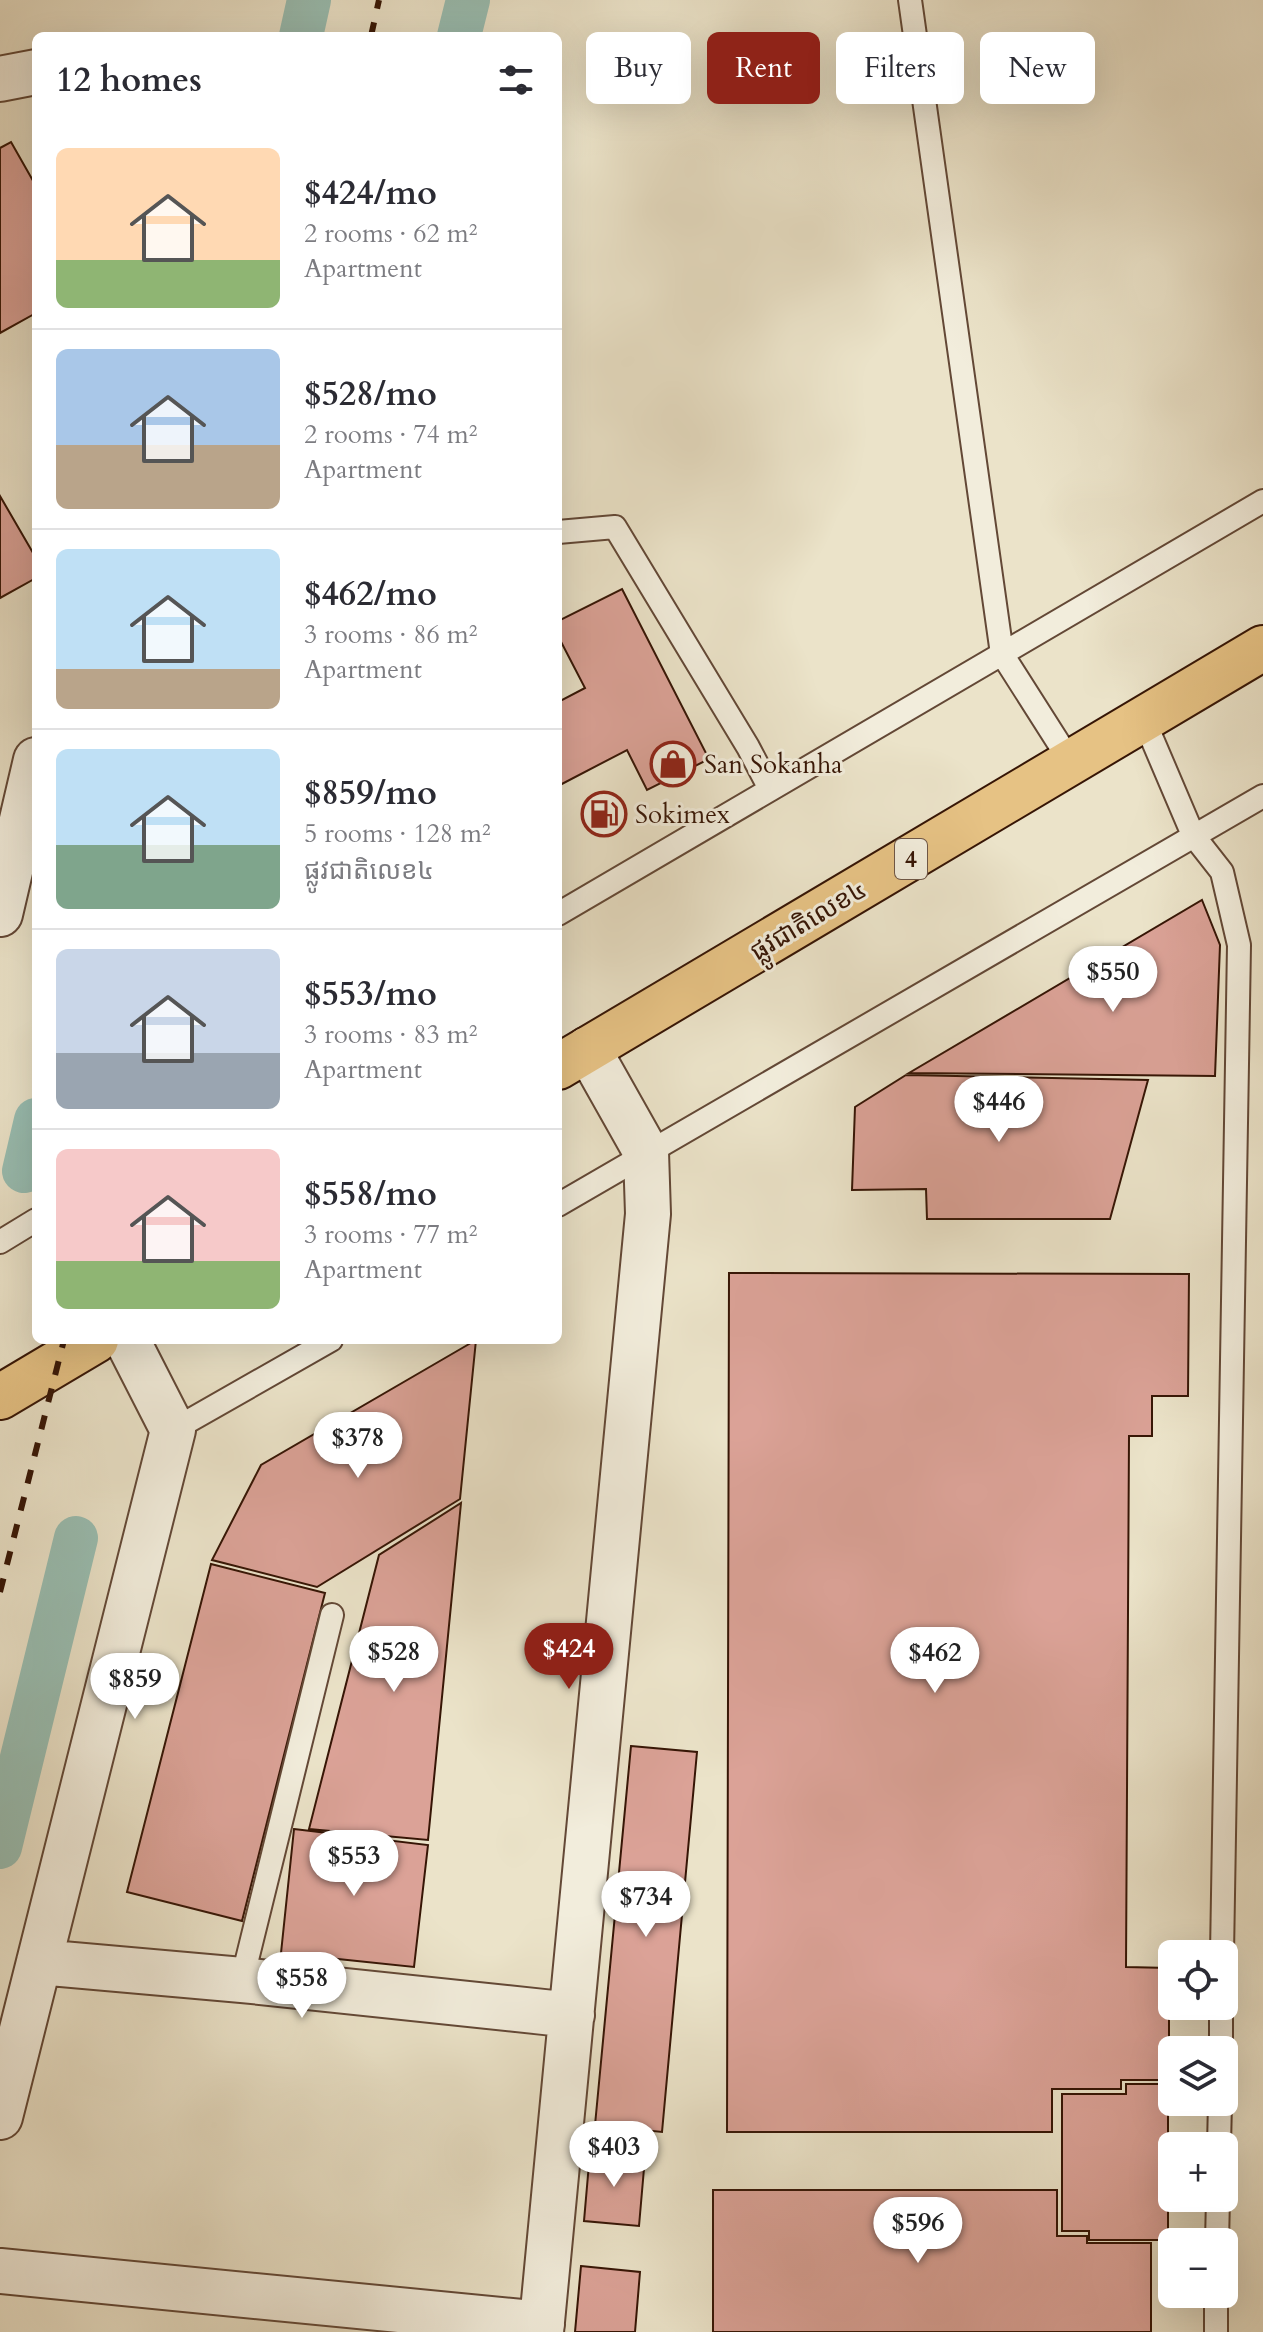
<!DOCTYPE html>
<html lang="en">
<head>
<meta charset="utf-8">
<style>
  body { margin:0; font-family:Cardo,"Noto Sans Khmer",serif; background:#f7f7f7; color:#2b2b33; height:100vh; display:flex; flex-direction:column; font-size:30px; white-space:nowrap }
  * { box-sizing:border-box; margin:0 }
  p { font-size:26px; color:#7c7c81 }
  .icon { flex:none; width:44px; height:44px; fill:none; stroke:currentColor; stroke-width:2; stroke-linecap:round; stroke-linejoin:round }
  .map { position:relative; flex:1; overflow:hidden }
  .sheet { position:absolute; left:32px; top:32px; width:530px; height:1312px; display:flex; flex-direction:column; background:#fff; border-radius:12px; box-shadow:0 8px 32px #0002 }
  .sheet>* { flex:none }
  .hud { position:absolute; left:586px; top:32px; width:556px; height:72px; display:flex; gap:16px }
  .buttons { position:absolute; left:1158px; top:1940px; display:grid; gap:16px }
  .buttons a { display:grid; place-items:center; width:80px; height:80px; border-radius:12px; background:#fff; box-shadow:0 8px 32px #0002; font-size:40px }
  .price { position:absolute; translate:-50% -68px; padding:0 18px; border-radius:28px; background:#fff; color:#222; font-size:26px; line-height:52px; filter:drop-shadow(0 2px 4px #0008) }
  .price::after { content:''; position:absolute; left:50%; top:48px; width:24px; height:18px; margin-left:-12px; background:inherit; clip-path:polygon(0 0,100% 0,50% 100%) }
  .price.on { background:#8f2418; color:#fff }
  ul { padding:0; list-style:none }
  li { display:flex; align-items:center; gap:24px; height:200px; padding:0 24px }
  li+li { border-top:2px solid #e1e1e2 }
  li span { display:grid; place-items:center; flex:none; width:224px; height:160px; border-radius:12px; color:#555 }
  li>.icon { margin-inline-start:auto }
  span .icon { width:96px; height:96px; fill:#fffc; stroke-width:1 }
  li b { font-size:34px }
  h2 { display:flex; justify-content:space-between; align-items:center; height:96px; padding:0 24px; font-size:34px }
  .chip { padding:0 28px; border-radius:12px; background:#fff; box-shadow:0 8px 32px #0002; font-size:28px; line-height:72px }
  .chip.on { background:#8f2418; color:#fff }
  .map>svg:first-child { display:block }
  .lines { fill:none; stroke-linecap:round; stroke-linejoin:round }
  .canal { stroke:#99beb2; stroke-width:44 }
  .building { fill:#dba297; stroke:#361505; stroke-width:2 }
  .service-casing { stroke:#634836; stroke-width:26 }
  .minor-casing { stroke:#634836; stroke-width:48 }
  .trunk-casing { stroke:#361505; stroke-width:48 }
  .service { stroke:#f2eddc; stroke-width:22 }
  .minor { stroke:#f2eddc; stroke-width:44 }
  .trunk { stroke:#e6c284; stroke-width:44 }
  .rail { stroke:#361505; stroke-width:6; stroke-dasharray:14 14; stroke-linecap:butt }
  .labels { text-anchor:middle; stroke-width:6; stroke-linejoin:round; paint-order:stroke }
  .shield { fill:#f2eddc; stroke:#6e5646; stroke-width:2 }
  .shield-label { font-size:24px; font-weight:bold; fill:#361505 }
  .poi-label { font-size:26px; fill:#361505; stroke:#f2eddc; text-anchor:start }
  .street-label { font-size:26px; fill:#361505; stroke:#f2eddc }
</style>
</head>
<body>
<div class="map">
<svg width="1263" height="2332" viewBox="0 0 1263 2332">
  <rect width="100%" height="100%" fill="#ebe3c9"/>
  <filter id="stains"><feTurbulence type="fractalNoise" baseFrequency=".0025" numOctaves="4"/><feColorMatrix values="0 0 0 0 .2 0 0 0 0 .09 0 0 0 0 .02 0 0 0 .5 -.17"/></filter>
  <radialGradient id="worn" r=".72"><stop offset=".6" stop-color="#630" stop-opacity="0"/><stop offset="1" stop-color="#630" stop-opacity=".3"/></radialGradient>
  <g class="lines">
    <path class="canal" d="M301 36 309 0
      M459 36 468 0
      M24 1171 36 1120
      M0 1847 76 1538"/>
  </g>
  <path class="building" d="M11 142 36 186V313L0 333V148Z
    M0 496 36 558V578L0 598Z
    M622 589 709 759 647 790 627 750 558 786V702L585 688 558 636V621Z
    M1202 900 1220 945 1215 1076 909 1073Z
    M906 1075 1148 1080 1110 1219H927L926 1189 852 1190 855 1107Z
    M729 1273 1189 1274 1188 1396H1152V1436H1129L1126 1967 1169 1968V2080H1121V2089H1052V2132H727Z
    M476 1340 460 1499 317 1587 212 1560 261 1465Z
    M461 1503 428 1840 309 1829 379 1555Z
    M211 1564 325 1593 242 1921 127 1892Z
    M631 1746 697 1752 662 2132 595 2125Z
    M294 1829 428 1845 414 1967 281 1953Z
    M1126 2084H1168V2240H1089V2231H1062V2094H1126Z
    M590 2152 645 2157 639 2226 584 2221Z
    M713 2190H1057V2236H1087V2243H1151V2332H713Z
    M581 2266 640 2272 635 2332H575Z"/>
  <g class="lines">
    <g class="service-casing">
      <path id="service" d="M910 0 1002 654 1072 764
        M558 532 615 527 748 747 770 789
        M1144 720 1193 835 1222 872 1239 945 1222 1954
        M558 914 1263 501
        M558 1205 1263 796
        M0 1242 36 1220
        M173 1430 331 1340
        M242 1980 332 1615
        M1221 2050V2006
        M1219 2146 1220 2102
        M1217 2242 1218 2198
        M1216 2332V2294"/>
    </g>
    <g class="minor-casing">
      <path id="minor" d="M0 79 36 72
        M0 914 36 760
        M39 1962 242 1980 572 2015
        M0 2117 173 1430 127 1340
        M0 2271 542 2324
        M541 2332 648 1214 646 1152 588 1049"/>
    </g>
    <g class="trunk-casing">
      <path id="trunk" d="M558 1067 1263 648
        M0 1397 96 1340"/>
    </g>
    <use href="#service" class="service"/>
    <use href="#minor" class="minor"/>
    <use href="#trunk" class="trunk"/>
    <path class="rail" d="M371 36 379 0
      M0 1592 64 1340"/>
  </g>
  <defs>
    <g id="shop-ring" transform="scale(2.3)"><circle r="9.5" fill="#f2eddc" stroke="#8f2418" stroke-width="1.5"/><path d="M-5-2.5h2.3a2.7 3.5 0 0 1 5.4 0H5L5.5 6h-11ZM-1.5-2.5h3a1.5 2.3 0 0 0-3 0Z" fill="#8f2418"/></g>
    <g id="fuel-ring" transform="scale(2.3)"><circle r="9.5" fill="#f2eddc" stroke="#8f2418" stroke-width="1.5"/><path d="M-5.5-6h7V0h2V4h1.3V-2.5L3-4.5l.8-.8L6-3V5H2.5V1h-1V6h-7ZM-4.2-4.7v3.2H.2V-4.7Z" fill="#8f2418"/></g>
  </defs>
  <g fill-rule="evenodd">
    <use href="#shop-ring" x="673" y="764"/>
    <use href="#fuel-ring" x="604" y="814"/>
  </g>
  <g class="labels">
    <rect class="shield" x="895" y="839" width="32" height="40" rx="6"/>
    <g class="shield-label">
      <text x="911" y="867">4</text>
    </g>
    <g class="poi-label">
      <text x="704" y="773">San Sokanha</text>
      <text x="635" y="823">Sokimex</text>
    </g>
    <g class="street-label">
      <text transform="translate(808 920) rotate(-31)" y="9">ផ្លូវជាតិលេខ៤</text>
    </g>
  </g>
  <rect width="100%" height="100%" filter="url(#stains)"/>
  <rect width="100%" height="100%" fill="url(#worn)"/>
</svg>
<div class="buttons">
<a><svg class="icon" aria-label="locate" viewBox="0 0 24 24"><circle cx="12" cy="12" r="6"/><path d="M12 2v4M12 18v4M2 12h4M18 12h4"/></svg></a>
<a><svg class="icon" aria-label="layers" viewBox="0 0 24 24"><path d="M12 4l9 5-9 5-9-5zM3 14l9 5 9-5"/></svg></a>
<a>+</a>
<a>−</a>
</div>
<b class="price" style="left:1113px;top:1014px">$550</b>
<b class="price" style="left:999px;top:1144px">$446</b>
<b class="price" style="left:358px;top:1480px">$378</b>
<b class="price on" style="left:569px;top:1691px">$424</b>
<b class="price" style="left:394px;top:1694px">$528</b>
<b class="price" style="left:935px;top:1695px">$462</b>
<b class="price" style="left:135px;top:1721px">$859</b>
<b class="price" style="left:354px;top:1898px">$553</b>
<b class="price" style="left:646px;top:1939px">$734</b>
<b class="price" style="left:302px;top:2020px">$558</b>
<b class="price" style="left:614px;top:2189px">$403</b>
<b class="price" style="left:918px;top:2265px">$596</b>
<div class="hud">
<a class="chip">Buy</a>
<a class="chip on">Rent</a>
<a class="chip">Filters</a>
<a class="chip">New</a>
</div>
<section class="sheet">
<h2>12 homes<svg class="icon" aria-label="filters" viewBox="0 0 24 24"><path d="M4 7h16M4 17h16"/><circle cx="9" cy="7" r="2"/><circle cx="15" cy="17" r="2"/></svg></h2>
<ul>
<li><span style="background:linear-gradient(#ffd9b3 70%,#8fb573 0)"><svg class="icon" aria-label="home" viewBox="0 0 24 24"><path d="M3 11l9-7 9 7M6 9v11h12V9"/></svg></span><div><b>$424/mo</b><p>2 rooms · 62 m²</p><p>Apartment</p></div></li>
<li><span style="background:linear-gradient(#a9c7e8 60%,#b9a48a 0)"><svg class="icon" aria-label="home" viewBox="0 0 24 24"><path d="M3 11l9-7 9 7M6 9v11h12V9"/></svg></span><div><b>$528/mo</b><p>2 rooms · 74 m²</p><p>Apartment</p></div></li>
<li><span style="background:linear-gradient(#bfe0f5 75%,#b9a48a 0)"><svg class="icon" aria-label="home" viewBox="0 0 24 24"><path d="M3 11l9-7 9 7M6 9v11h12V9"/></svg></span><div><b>$462/mo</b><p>3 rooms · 86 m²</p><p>Apartment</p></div></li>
<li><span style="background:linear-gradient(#bfe0f5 60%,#7fa58c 0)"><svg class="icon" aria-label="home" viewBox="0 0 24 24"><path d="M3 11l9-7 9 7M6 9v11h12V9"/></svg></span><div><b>$859/mo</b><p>5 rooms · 128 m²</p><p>ផ្លូវជាតិលេខ៤</p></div></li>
<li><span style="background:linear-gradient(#c9d6e8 65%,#9aa5b1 0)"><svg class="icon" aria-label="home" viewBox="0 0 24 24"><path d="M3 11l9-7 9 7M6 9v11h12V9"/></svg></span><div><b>$553/mo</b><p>3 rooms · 83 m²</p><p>Apartment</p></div></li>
<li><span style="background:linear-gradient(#f6c9c9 70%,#8fb573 0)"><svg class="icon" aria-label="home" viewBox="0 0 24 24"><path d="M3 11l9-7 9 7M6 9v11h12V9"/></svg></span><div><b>$558/mo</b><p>3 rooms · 77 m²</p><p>Apartment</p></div></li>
</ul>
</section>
</div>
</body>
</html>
